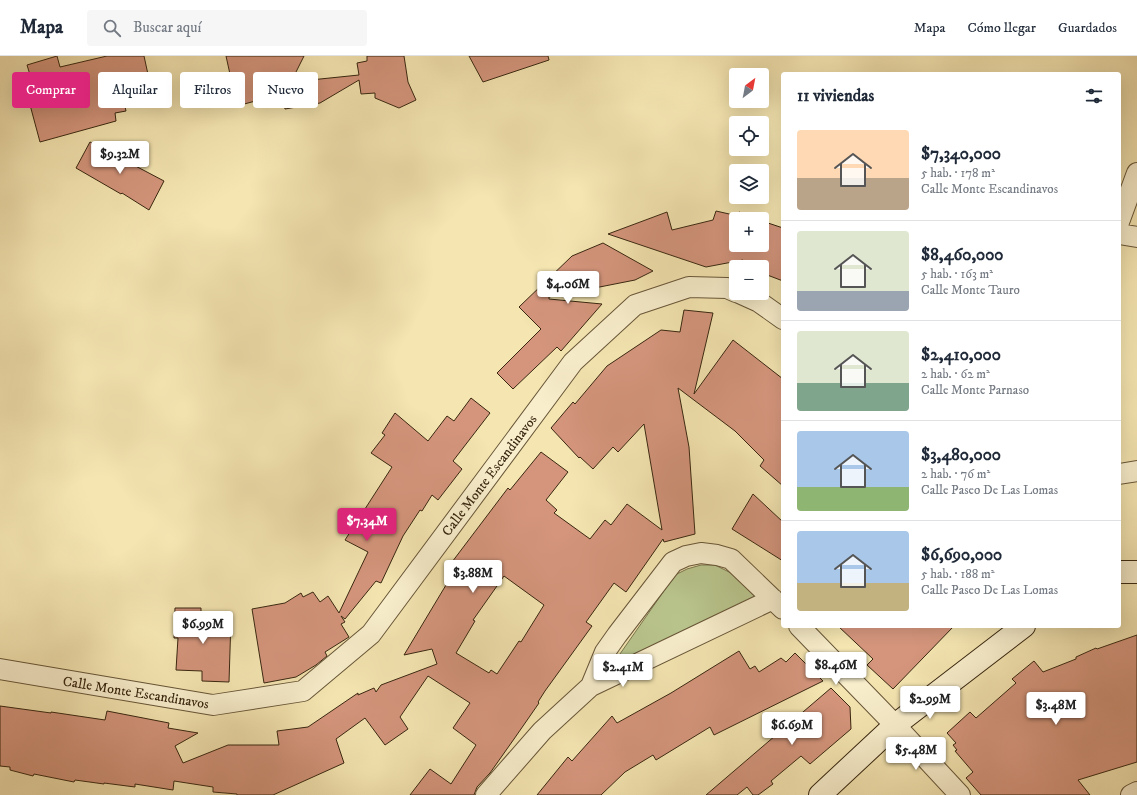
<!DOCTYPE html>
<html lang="es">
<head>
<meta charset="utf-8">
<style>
  body { margin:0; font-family:"IM FELL DW Pica",serif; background:#f6f6f7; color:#1f2937; height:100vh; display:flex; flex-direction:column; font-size:15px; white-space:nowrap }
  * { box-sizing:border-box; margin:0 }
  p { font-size:13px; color:#747a83 }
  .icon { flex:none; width:22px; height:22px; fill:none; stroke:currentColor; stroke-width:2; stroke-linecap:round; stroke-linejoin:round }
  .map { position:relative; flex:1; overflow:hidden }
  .drawer { position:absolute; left:781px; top:16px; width:340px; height:556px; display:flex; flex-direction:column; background:#fff; border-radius:4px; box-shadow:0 4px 16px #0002 }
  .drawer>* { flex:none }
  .banner { position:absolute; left:12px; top:16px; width:380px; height:36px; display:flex; gap:8px }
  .needle { width:26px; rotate:32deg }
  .fabs { position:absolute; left:729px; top:12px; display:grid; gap:8px }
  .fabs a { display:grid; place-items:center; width:40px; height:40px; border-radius:4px; background:#fff; box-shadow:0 4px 16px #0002; font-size:20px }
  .price { position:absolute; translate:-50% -34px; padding:0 9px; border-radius:4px; background:#fff; color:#222; font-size:13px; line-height:26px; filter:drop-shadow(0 1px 2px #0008) }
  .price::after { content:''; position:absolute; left:50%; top:24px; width:12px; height:9px; margin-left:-6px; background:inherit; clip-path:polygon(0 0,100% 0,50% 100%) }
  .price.active { background:#db2777; color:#fff }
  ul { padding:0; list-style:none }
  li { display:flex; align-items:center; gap:12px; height:100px; padding:0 16px }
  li+li { border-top:1px solid #e0e1e3 }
  li span { display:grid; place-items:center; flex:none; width:112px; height:80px; border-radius:4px; color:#555 }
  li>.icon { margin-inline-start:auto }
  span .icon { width:48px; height:48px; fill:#fffc; stroke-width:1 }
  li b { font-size:17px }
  h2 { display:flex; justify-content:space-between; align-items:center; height:48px; padding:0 16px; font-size:17px }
  .pill { padding:0 14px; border-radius:4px; background:#fff; box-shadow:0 4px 16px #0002; font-size:14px; line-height:36px }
  .pill.active { background:#db2777; color:#fff }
  header { display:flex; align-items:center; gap:24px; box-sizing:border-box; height:56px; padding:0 20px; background:#fff; border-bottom:1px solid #e0e1e3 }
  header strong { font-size:19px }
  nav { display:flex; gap:22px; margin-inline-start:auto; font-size:14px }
  .search { width:280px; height:36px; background:#f6f6f7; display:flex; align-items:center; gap:10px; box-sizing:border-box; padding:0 14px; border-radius:4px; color:#747a83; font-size:15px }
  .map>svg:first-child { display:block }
  .green { fill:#b9c58d; stroke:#79764e }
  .building { fill:#d4957c; stroke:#392710; fill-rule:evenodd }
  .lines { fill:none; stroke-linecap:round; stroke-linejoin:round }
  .street-casing { stroke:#685638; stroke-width:22 }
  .secondary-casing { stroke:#392710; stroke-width:24 }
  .street { stroke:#f8eecc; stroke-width:20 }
  .secondary { stroke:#f8eecc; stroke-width:22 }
  .labels { text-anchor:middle; stroke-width:3; stroke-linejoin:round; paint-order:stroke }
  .street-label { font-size:14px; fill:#392710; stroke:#f8eecc }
</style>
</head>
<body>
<header>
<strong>Mapa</strong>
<div class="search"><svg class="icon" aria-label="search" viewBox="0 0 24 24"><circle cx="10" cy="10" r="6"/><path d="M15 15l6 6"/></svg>Buscar aquí</div>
<nav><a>Mapa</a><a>Cómo llegar</a><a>Guardados</a></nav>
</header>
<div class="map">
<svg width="1137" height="739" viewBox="0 0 1137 739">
  <rect width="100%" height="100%" fill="#f4e5b1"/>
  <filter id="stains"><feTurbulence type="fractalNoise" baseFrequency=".005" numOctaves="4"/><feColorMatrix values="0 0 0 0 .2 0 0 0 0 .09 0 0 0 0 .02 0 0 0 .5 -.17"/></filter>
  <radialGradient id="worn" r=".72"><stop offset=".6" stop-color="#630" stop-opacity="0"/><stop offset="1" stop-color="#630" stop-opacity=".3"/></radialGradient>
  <path class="green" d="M701 509H715L731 517 757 542 613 608 675 519 687 513Z"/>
  <path class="building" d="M57 0 60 11 107 0H144L149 23 120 29 126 55 115 57 116 65 40 86 26 34 34 32 27 9Z
    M226 0H304L291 26 359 19 357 7 367 5V0H404L408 26 416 44 399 52 375 42V37L361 38 359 24 320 47 285 53 281 38 237 50Z
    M469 0H548L549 4 483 26Z
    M90 86 164 125 149 154 122 137 121 138 76 112Z
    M716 155 738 160 739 156 758 163H736V189H762V165L783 172V225L762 217V211H748L741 208 743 204 706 211 608 178 667 156 672 174 713 164Z
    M603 187 653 215 635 224 549 241V243L602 248 561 295 557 291 513 333 497 317 541 273 519 251 572 200Z
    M684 254 713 257 694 338 733 284 783 323V430L760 410 764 404 735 375 678 332 689 391 695 478 664 486 663 483 626 536 614 527 586 566 592 570 545 635 538 646 539 647 514 683 490 717 477 731 474 739H410L430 713 451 728 476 689 453 672 470 647 428 620 400 661 408 673 385 689 365 662 336 683 344 707 273 739H237V738L213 736V731L174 725 173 734 135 728V731L104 727V728L75 724 74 726 34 718 33 720 10 714V711L0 710V650L51 657V656L105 664 107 655 169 667 168 672 198 677 175 690 183 707 228 689H279L277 675 308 671 358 637V639L374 632 376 636 381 629 437 608 432 593 404 599 455 514 449 510 508 432 510 434 541 396 568 416 546 444 557 454 554 457 590 483 605 464 611 469 627 448 662 474 644 368 618 396 613 391 593 413 580 401 579 402 551 372 573 346 575 348 607 310 661 274 680 276ZM504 520 544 549 521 586 519 585 497 618 491 614 489 617 456 597 475 565 473 564Z
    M471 342 490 357 453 405 462 413 438 444 432 439 422 455 420 454 403 480 381 527 376 525 345 563 341 560 345 566 341 568 349 581 325 596 327 600 316 609 296 621 264 627 252 553 285 547 301 537 303 541 313 536 320 546 328 540 339 557 368 496 345 484 392 411 371 397 385 379 382 377 395 357 428 385 447 360 454 365Z
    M753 438 783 466V505L732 473Z
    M175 552H201V563H231L229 626 202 625V615L176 614 178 582H174Z
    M838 570H954L893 633 867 609 873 603Z
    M1137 579V706L1078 724 1090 739H981L966 722 973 716 955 695 957 694 953 689 956 687 947 677 970 656 976 662 1016 627 1012 623 1034 605 1043 616 1076 603V601L1096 592 1097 593Z
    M739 595 750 613 755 610 759 616 781 602 786 606 795 597 823 625 714 679 710 671 656 704 653 699 625 716 601 739H537L568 701 572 705 612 660 617 667 671 637Z
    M831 632 850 651 851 673 810 708 801 700 771 725 773 728 758 739H753L747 731 737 739H706Z"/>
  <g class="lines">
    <g class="street-casing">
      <path id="street" d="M1119 166 1137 117
        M1119 178 1137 181
        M739 237 759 246 783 263
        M1119 418 1137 415
        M799 570 895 669 960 739
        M0 613 213 649 303 635 371 578 573 306 635 249 689 231 727 232 736 236
        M591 630 605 596 617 579 673 506 686 500 701 497 717 499 731 503 783 553
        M486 739 542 675 591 630 773 543
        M1131 739 1137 736"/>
    </g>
    <g class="secondary-casing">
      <path id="secondary" d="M1119 516H1137
        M820 739 895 669 1024 570"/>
    </g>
    <use href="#street" class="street"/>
    <use href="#secondary" class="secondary"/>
  </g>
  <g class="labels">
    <g class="street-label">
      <text transform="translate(489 419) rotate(-53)" y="5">Calle Monte Escandinavos</text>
      <text transform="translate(136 636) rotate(9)" y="5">Calle Monte Escandinavos</text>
    </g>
  </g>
  <rect width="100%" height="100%" filter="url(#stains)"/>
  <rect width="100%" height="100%" fill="url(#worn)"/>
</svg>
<div class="fabs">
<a><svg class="needle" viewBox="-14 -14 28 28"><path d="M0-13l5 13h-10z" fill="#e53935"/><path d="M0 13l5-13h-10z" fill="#747a83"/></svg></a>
<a><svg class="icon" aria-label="locate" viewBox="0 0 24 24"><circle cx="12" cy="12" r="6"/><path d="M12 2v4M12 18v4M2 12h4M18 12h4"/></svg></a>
<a><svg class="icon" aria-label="layers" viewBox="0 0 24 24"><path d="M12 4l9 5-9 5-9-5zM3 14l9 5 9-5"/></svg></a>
<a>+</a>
<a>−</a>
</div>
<b class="price" style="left:120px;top:119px">$9.32M</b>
<b class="price" style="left:568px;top:249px">$4.06M</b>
<b class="price active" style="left:367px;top:486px">$7.34M</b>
<b class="price" style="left:473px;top:538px">$3.88M</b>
<b class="price" style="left:203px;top:589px">$6.99M</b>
<b class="price" style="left:836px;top:630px">$8.46M</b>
<b class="price" style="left:623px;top:632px">$2.41M</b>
<b class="price" style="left:930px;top:664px">$2.99M</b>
<b class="price" style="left:1056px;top:670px">$3.48M</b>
<b class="price" style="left:792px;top:690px">$6.69M</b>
<b class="price" style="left:916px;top:715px">$5.48M</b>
<div class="banner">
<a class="pill active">Comprar</a>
<a class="pill">Alquilar</a>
<a class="pill">Filtros</a>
<a class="pill">Nuevo</a>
</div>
<section class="drawer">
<h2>11 viviendas<svg class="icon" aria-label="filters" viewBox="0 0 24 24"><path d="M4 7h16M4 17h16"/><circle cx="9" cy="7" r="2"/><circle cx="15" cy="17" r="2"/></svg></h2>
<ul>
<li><span style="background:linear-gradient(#ffd9b3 60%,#b9a48a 0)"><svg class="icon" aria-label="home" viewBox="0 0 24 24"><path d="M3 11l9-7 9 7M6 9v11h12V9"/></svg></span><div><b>$7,340,000</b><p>5 hab. · 178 m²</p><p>Calle Monte Escandinavos</p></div></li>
<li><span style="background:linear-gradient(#dfe7d0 75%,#9aa5b1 0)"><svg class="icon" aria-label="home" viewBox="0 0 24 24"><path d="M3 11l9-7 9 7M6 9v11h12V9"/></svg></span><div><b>$8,460,000</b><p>5 hab. · 163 m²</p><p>Calle Monte Tauro</p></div></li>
<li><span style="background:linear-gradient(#dfe7d0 65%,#7fa58c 0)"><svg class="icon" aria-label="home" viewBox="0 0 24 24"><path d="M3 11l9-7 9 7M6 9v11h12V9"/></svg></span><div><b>$2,410,000</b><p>2 hab. · 62 m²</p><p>Calle Monte Parnaso</p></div></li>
<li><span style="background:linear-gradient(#a9c7e8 70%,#8fb573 0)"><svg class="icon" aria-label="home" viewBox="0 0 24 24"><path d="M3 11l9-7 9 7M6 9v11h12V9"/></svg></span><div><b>$3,480,000</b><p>2 hab. · 76 m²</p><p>Calle Paseo De Las Lomas</p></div></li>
<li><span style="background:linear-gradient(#a9c7e8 65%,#c2b280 0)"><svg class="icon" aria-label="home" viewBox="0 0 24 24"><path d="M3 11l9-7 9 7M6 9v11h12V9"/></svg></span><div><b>$6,690,000</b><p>5 hab. · 188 m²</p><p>Calle Paseo De Las Lomas</p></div></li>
</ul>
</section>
</div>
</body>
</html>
